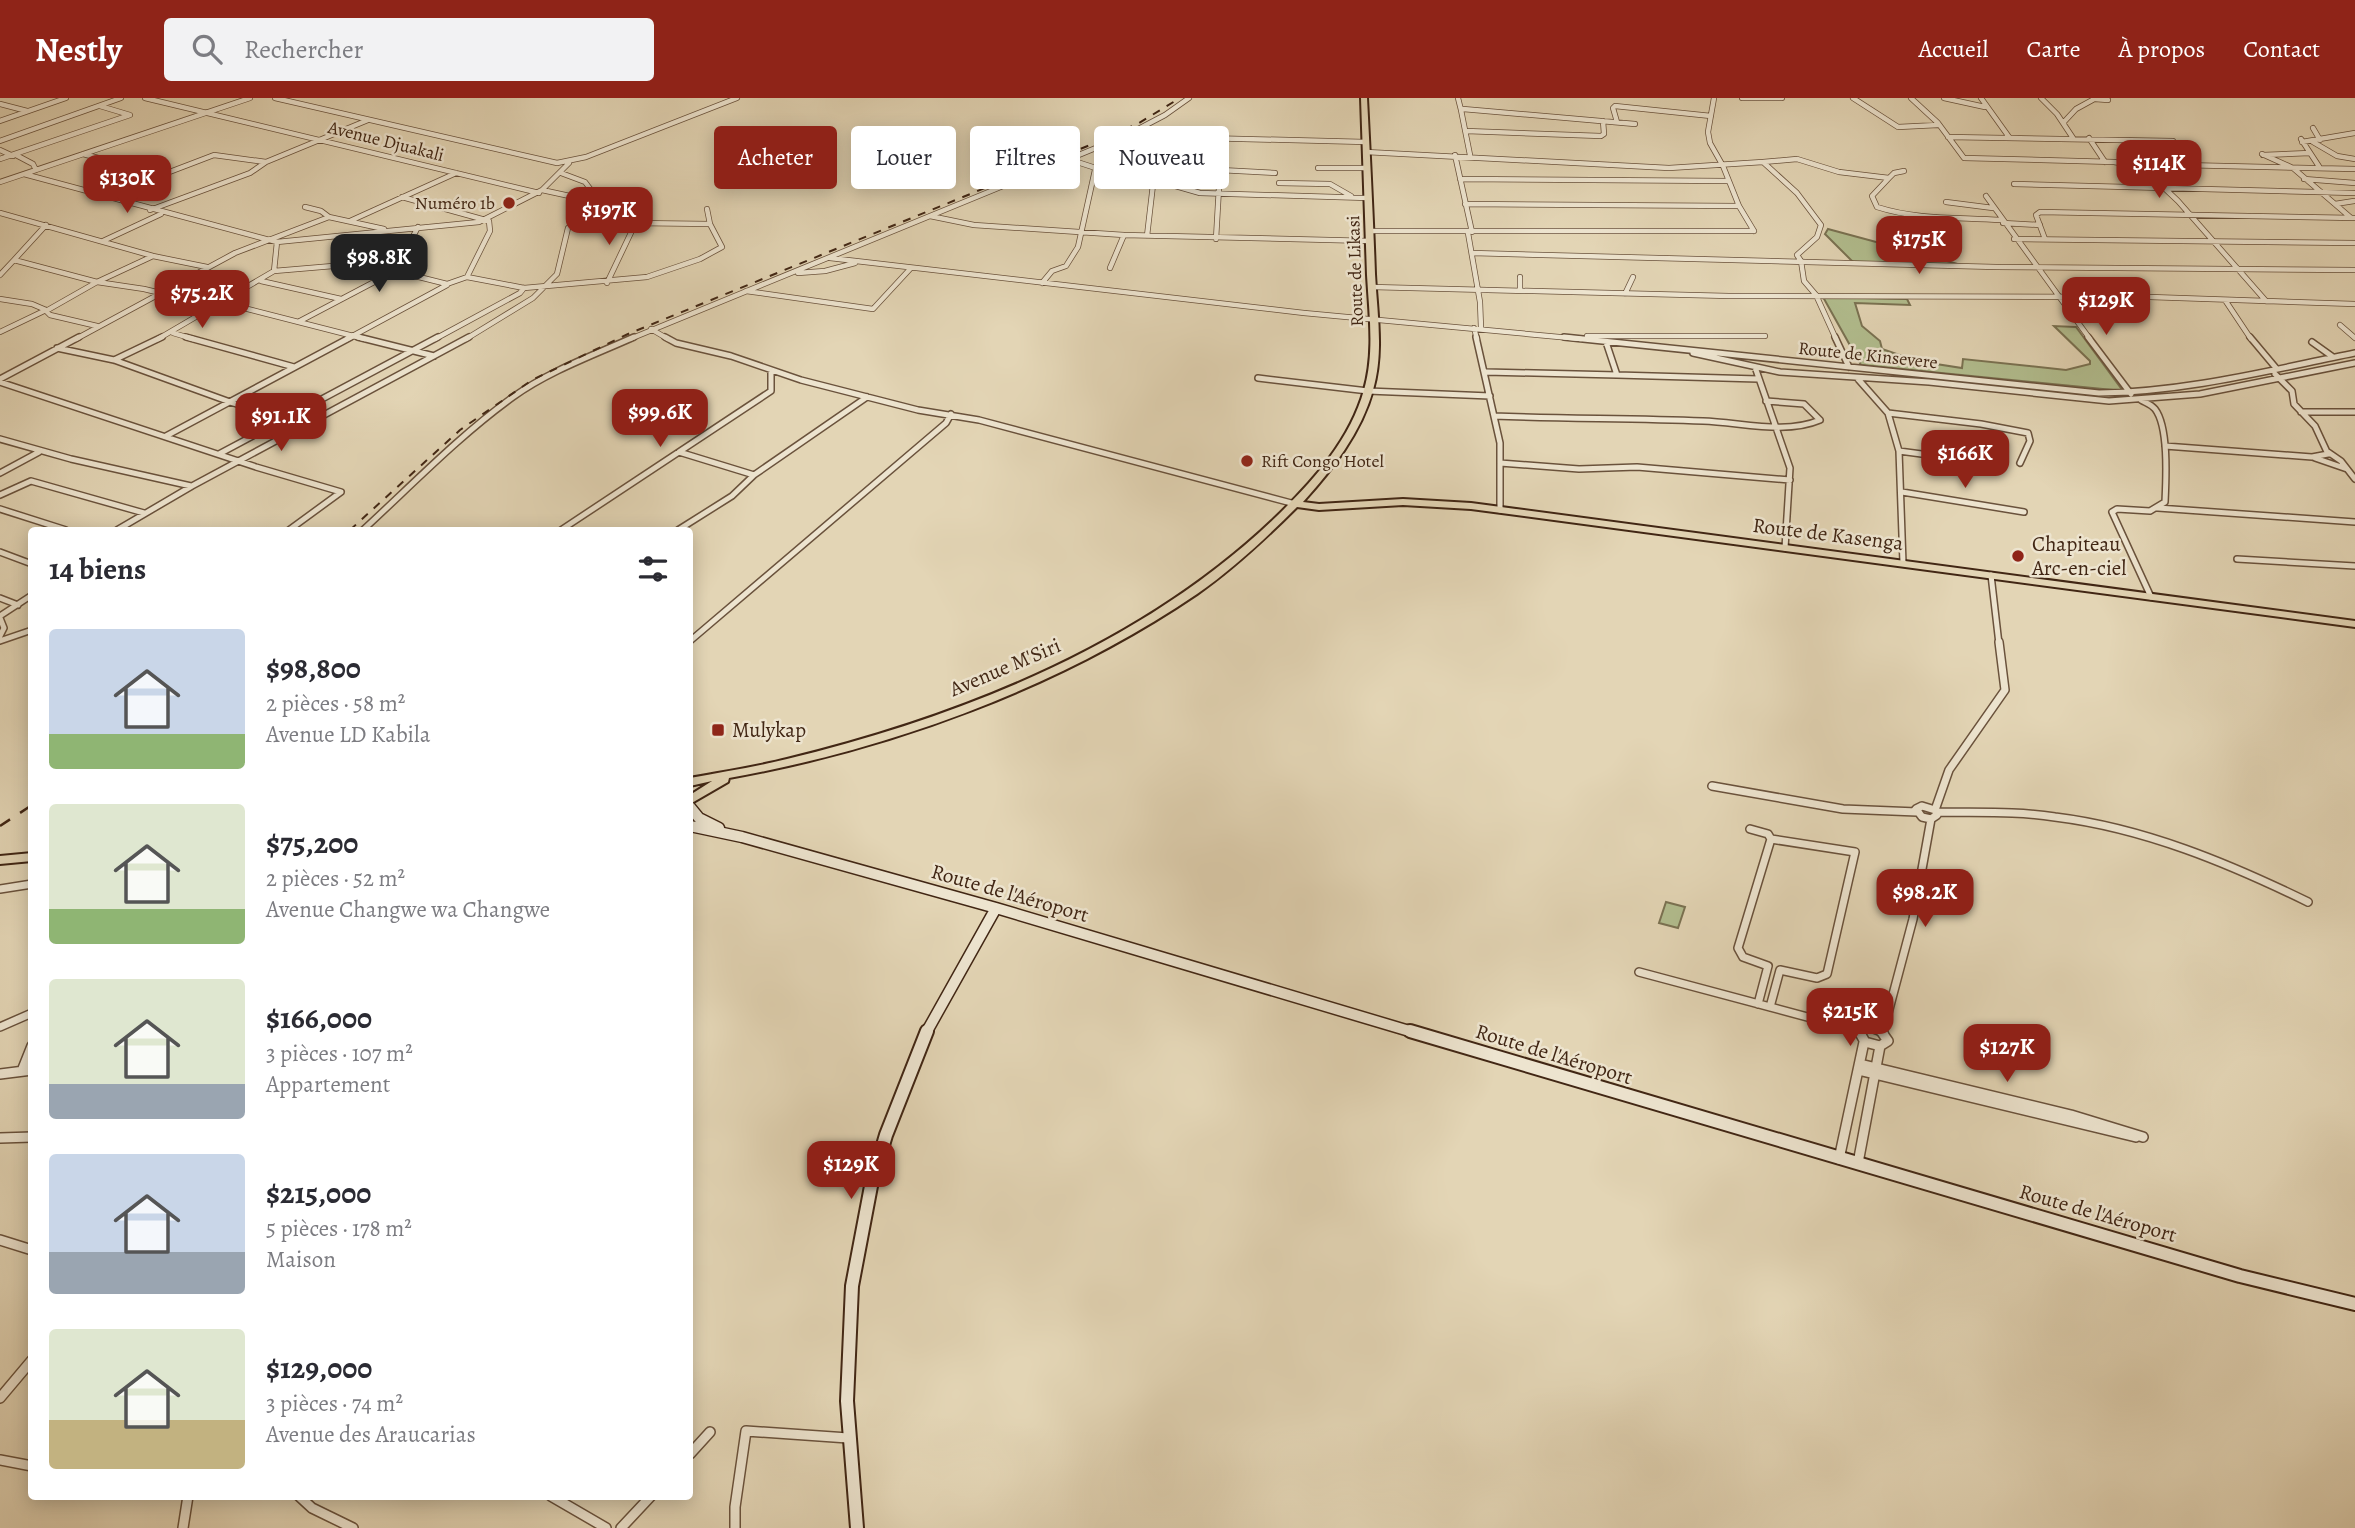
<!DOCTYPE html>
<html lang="fr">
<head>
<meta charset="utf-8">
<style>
  body { margin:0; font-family:Alegreya,serif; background:#f2f2f3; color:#2b2b33; height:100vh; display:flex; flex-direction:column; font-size:26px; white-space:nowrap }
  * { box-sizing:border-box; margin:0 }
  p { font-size:23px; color:#7c7c81 }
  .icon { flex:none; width:38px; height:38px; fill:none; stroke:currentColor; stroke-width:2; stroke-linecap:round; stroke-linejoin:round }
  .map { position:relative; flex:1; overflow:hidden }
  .details { position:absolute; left:28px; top:429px; width:665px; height:973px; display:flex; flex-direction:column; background:#fff; border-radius:7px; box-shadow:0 4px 18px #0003 }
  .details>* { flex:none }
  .hud { position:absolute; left:714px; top:28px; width:665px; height:63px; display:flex; gap:14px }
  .price { position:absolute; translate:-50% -60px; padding:0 16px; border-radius:14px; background:#8f2418; color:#fff; font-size:23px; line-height:46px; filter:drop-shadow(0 2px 4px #0008) }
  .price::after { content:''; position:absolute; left:50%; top:42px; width:21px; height:16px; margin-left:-10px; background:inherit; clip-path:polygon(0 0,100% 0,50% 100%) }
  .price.selected { background:#222; color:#fff }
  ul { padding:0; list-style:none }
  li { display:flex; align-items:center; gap:21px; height:175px; padding:0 21px }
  li span { display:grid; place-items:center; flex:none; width:196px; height:140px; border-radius:7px; color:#555 }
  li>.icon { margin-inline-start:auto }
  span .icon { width:84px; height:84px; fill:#fffc; stroke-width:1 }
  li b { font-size:30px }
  h2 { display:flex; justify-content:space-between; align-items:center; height:84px; padding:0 21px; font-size:30px }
  .tag { padding:0 24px; border-radius:7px; background:#fff; box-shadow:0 4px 18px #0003; font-size:24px; line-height:63px }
  .tag.selected { background:#8f2418; color:#fff }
  header { display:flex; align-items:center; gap:42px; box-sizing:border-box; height:98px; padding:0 35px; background:#8f2418; color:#fff }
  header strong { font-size:33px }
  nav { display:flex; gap:38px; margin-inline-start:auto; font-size:24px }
  .search { width:490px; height:63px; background:#f2f2f3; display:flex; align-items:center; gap:18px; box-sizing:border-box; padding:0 24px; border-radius:7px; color:#7c7c81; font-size:26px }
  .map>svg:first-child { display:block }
  .green { fill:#b2be8f; stroke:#7a7252; stroke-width:2 }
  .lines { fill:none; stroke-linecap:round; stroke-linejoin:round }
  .street-far3-casing { stroke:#6a523c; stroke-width:6 }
  .street-far2-casing { stroke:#6a523c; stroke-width:8 }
  .street-far1-casing { stroke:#6a523c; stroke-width:10 }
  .street-casing { stroke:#6a523c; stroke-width:12 }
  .secondary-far1-casing { stroke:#412614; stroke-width:13 }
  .secondary-casing { stroke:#412614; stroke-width:16 }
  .highway-casing { stroke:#412614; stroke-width:4 }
  .street-far3 { stroke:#ede4cf; stroke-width:4.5 }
  .street-far2 { stroke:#ede4cf; stroke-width:5 }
  .street-far1 { stroke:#ede4cf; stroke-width:7 }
  .street { stroke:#ede4cf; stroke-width:9 }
  .secondary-far1 { stroke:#ede4cf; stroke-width:10 }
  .secondary { stroke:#ede4cf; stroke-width:12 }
  .highway { fill:#e3d5b5; fill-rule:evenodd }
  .rail-far1 { stroke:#412614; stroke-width:2; stroke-dasharray:8 8; stroke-linecap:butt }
  .rail { stroke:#412614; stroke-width:2.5; stroke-dasharray:12 12; stroke-linecap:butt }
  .poi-dot { fill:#8f2418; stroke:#ede4cf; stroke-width:2.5 }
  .labels { text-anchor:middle; stroke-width:5; stroke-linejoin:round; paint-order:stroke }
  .far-street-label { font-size:18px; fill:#412614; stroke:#ede4cf }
  .far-poi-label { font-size:18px; fill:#412614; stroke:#ede4cf; text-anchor:end }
  .street-label { font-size:21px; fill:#412614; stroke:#ede4cf }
  .poi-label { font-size:21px; fill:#412614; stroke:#ede4cf; text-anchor:start }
</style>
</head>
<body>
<header>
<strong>Nestly</strong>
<div class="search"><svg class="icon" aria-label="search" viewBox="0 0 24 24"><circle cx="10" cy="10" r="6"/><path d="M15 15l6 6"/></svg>Rechercher</div>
<nav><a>Accueil</a><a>Carte</a><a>À propos</a><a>Contact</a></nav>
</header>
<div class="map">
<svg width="2355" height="1430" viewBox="0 0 2355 1430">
  <rect width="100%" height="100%" fill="#e3d5b5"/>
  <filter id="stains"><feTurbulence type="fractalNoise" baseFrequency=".00286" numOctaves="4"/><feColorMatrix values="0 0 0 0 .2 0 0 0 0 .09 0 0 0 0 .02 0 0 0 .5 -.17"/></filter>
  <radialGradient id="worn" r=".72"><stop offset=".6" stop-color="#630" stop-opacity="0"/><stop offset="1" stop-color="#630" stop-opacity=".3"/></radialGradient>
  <path class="green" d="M1828 131 1965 168 1853 164 1825 136Z
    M1823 199 1907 201 1910 207 1855 205 1862 228 1880 243 1882 251 1917 263 1962 270 1963 261 2066 272 2090 266V263L2054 228 2076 229 2123 293 1861 267Z
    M1666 804 1685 809 1678 830 1659 825Z"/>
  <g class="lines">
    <g class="street-far3-casing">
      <path id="street-far3" d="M145 0 539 95
        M275 0 557 65 586 59 737 0
        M1458 0 1461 12
        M1714 0 1708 34 1710 45 1723 68 1739 108 1754 133
        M1742 0H1782
        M1853 0 1898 29 1938 27
        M1911 0 1938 25 1964 60 2114 64 2142 69 2178 103 2266 203
        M1944 0 1985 9
        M1981 0 2009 39
        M2041 0 2057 16 2073 40
        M2095 1 2108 2
        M0 6 27 13
        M0 23 66 0
        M1617 24 1613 10 1615 8 1711 18
        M2063 25 2076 11 2096 0
        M2313 30 2320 42
        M1466 33 1601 38 1604 36 1603 23
        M1125 38 1366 44
        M1948 39 2173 43
        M2089 40 2105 64
        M2301 41 2320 70
        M1219 42 1220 72 1275 75
        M0 43 121 0
        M2302 44 2355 35
        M2313 44 2337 58 2355 61
        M0 52 13 58
        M1366 54 1669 70 1763 64
        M83 56 159 76
        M2262 56 2293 70 2350 119
        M16 57 33 66 36 72
        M1455 57 1472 134
        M1470 57 1461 12 1463 11 1635 26
        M2263 57 2310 55
        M0 61 130 17 100 8
        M1068 61 1114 76 1154 78 1172 87 1200 95 1368 100
        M2139 66 2355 71
        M1318 70H1367
        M561 75 585 84 600 104 637 115 638 120 607 185
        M24 76 277 144 479 124 542 92
        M1889 80 1894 75 1904 73
        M1460 81 1728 83
        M2304 81 2355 85
        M0 84 250 0
        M1279 85 1330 86 1351 98
        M2014 86 2355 95
        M1986 98 2090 241
        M104 99 214 57 266 64 368 22
        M402 99 489 123 490 133 467 179
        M1946 104 1993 110
        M1465 106 1739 108
        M2335 106 2354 103
        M305 109 321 113 329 119 384 131
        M150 112 250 75 266 64
        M0 115 153 158 207 169
        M930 118 974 127 1124 137 1370 143
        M350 123 456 75
        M635 125 710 126
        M2003 125 2040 127
        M46 127 14 162 97 184 46 213 50 217 97 228
        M1370 133H1754
        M1468 135 1480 204 1481 230
        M1147 138 1154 78
        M1216 141 1220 72
        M2014 141 2355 145
        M2045 141 2036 117 2040 114 2355 120
        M103 143 161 116
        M1472 155 1996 169 2355 172
        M830 160 1304 215 1581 241
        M1110 170 1124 137
        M274 173 277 144
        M798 175 825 173 855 165
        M0 177 14 162
        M1520 179V193
        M261 183 341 201
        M97 184 144 191 210 207H232L365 241
        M97 184 153 158
        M1042 185 1052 173 1066 168 1078 149 1095 72
        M1372 189 1729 198 2150 199 2355 206
        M746 193 873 211 910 171
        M1625 196 1633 179
        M0 201 32 206 46 212
        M2225 202 2251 241
        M300 223 395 173 418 129
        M2340 227 2355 240
        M1474 230 1477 241
        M651 231 668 241
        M0 234 46 212
        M173 235 193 241
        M1587 238H1765
        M76 241 235 155 329 119
        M158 241 274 173 333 168 360 169 395 173 447 186 467 179 524 190 647 179 700 161 722 149 710 126 707 111
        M347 241 447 187
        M435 241 520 195 524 190
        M466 241 533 200 557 176 568 130 598 108 588 102 542 92 569 65
        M630 241 1125 38 1165 17 1189 0
        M1836 241 1816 197 1804 183 1801 163 1797 157 1817 139 1821 127 1797 95 1763 64 1797 61 1839 74 1889 80 1872 98 1877 109C1917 122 1959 119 2001 122"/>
    </g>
    <g class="street-far2-casing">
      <path id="street-far2" d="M186 239 294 269
        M358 239 434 258
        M665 239 676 245 731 258 801 282 918 312 979 322 1295 406
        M1476 239 1500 345V412
        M1564 239 2099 295C2186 294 2270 272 2355 255
        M1835 239 1849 269
        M2088 239 2131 296
        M2250 239 2276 270
        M2312 244 2333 259
        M57 250 114 262 230 304 285 320
        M1693 255 1780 274 1929 284 2109 303 2200 296 2355 265
        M114 262 162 239
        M1755 269 1790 370 1785 450
        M1486 274 1617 277 1606 244
        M1617 277 1758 281
        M1258 280 1368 293 1490 298
        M0 281 79 239
        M1858 281 1888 315 1981 326 2028 335 2030 343 2020 365
        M0 284 256 369 341 394 289 432
        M2141 302C2146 305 2151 306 2155 311 2169 329 2166 382 2165 404L2150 413 2117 411 2112 414 2151 499
        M2301 314H2355
        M1888 315 1899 353 1903 465
        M1494 318C1564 321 1633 320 1703 323 1740 324 1785 337 1820 322L1804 306 1766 303
        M166 338 351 239
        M0 341 71 361 191 388
        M2165 348 2312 359 2328 356 2315 328 2294 306 2292 293 2275 276
        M1899 353 1974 363
        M2328 354 2341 363 2355 381
        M219 356 438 239
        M2315 360 2347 371
        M1500 365 1579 371 1637 369 1790 382
        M0 375 39 354
        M754 377 867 299
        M1902 394 2024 414
        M0 397 31 383 144 415
        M2158 410 2355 424
        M0 411 66 432
        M117 432 192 388 469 239
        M363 432C412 387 459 338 513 299 549 273 594 257 634 239
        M561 432 771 293V272
        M678 432 732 398 754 377 679 354
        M0 454 32 466
        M2237 461 2355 468
        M1991 477 1999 546
        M0 500 18 507
        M0 518 32 497
        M0 520 4 530 0 538
        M0 543 32 532
        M690 543 946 325 951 316"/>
    </g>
    <g class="street-far1-casing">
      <path id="street-far1" d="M1712 688 1843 711 1917 714
        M1937 714C1976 715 2016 713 2055 719 2144 730 2228 765 2308 804
        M1931 721 1922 719 1916 711 1922 708 1935 712
        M1750 731 1768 736 1771 741
        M0 791 32 786
        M1639 874 1841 928 1871 930 1884 935
        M1758 906 1768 868 1743 859 1738 850 1771 741 1855 754 1827 876 1817 880 1780 872 1770 909
        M0 929 32 915
        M1883 934 1913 821 1931 721 1937 717 1935 712 1949 672 2005 592 1999 544
        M1860 935 1864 931"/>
    </g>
    <g class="street-casing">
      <path id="street" d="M1862 933 1860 935 1865 944 1880 948
        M1860 966 2071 1017 2143 1039
        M1858 972 2136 1039
        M22 973 32 948
        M0 976 32 972
        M0 1040 32 1039
        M1839 1061 1864 944
        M1858 1065 1880 948 1888 943 1881 933
        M0 1142 32 1152
        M0 1300 32 1262
        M690 1356 710 1334
        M0 1362 32 1368
        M299 1398 312 1410 353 1430
        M551 1398 606 1430
        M183 1430 188 1398
        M621 1430 651 1398
        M735 1430V1409L746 1333 848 1340"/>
    </g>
    <g class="secondary-far1-casing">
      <path id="secondary-far1" d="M690 709 699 720 719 730
        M690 728 742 739 996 810 1416 935
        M926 935 996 810"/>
    </g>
    <g class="secondary-casing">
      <path id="secondary" d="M1410 933 2240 1178 2355 1206
        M857 1430 847 1303 852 1188 871 1088 886 1037 927 933"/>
    </g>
    <g class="highway-casing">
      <path id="highway" d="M1361 0H1367C1370 59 1373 117 1375 176 1377 215 1384 254 1373 292 1361 335 1332 372 1303 404L1319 406 1403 401 1471 405 2355 523V529L1471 411 1403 407 1319 412 1297 409C1266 440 1233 471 1197 496 1060 589 892 651 729 680L728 684 690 706V697L712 683 690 688V680C722 674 755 669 787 661 964 618 1144 546 1277 418 1313 383 1350 342 1364 292 1375 254 1369 215 1367 177 1365 118 1363 59 1361 0Z
        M32 755V763L0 766V758Z"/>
    </g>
    <use href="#street-far3" class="street-far3"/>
    <use href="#street-far2" class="street-far2"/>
    <use href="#street-far1" class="street-far1"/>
    <use href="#street" class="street"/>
    <use href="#secondary-far1" class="secondary-far1"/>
    <use href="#secondary" class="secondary"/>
    <use href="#highway" class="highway"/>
    <path class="rail-far1" d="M350 432 460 332 532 282 628 236 1095 45 1139 25 1180 0"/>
    <path class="rail" d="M0 728 32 707"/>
  </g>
  <g class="poi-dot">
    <circle cx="509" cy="105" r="7"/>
    <circle cx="1247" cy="363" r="7"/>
    <circle cx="2018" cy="458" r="7"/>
    <rect x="711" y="625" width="14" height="14" rx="3.5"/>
  </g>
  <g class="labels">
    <g class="far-street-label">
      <text transform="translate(386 43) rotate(14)" y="6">Avenue Djuakali</text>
      <text transform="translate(1355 173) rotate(-92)" y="6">Route de Likasi</text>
      <text transform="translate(1868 257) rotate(6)" y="6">Route de Kinsevere</text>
    </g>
    <g class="far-poi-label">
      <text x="495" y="111">Numéro 1b</text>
      <text x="1261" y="369" text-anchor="start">Rift Congo Hotel</text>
    </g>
    <g class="street-label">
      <text transform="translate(1828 436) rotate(7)" y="7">Route de Kasenga</text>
      <text transform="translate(1005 569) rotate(-23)" y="7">Avenue M'Siri</text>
      <text transform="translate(1010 795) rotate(16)" y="7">Route de l'Aéroport</text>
      <text transform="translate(1554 956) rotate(17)" y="7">Route de l'Aéroport</text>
      <text transform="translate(2098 1115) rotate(16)" y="7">Route de l'Aéroport</text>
    </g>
    <g class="poi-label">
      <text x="2032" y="453">Chapiteau<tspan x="2032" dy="24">Arc-en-ciel</tspan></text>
      <text x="732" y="639">Mulykap</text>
    </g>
  </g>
  <rect width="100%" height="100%" filter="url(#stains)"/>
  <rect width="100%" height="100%" fill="url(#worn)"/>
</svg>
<b class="price" style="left:2159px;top:102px">$114K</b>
<b class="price" style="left:127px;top:117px">$130K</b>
<b class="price" style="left:609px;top:149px">$197K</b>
<b class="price" style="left:1919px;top:178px">$175K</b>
<b class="price selected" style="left:379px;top:196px">$98.8K</b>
<b class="price" style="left:202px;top:232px">$75.2K</b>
<b class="price" style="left:2106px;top:239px">$129K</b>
<b class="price" style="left:660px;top:351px">$99.6K</b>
<b class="price" style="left:281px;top:355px">$91.1K</b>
<b class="price" style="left:1965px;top:392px">$166K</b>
<b class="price" style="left:1925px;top:831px">$98.2K</b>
<b class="price" style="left:1850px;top:950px">$215K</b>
<b class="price" style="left:2007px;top:986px">$127K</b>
<b class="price" style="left:851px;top:1103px">$129K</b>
<div class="hud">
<a class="tag selected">Acheter</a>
<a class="tag">Louer</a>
<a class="tag">Filtres</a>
<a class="tag">Nouveau</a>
</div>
<section class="details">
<h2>14 biens<svg class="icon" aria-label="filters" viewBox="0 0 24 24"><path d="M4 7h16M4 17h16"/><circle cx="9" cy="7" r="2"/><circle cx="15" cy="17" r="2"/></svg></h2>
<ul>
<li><span style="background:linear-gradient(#c9d6e8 75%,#8fb573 0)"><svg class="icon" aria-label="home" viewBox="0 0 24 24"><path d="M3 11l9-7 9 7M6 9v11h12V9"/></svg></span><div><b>$98,800</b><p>2 pièces · 58 m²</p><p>Avenue LD Kabila</p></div></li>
<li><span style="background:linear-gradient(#dfe7d0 75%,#8fb573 0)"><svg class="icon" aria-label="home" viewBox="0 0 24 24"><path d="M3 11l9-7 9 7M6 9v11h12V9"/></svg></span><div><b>$75,200</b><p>2 pièces · 52 m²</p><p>Avenue Changwe wa Changwe</p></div></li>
<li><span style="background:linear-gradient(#dfe7d0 75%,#9aa5b1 0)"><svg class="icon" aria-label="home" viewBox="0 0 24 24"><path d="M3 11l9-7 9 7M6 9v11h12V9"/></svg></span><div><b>$166,000</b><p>3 pièces · 107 m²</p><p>Appartement</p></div></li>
<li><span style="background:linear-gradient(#c9d6e8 70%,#9aa5b1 0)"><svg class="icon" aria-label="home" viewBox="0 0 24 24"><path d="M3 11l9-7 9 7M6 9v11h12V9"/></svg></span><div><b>$215,000</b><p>5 pièces · 178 m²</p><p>Maison</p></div></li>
<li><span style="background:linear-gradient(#dfe7d0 65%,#c2b280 0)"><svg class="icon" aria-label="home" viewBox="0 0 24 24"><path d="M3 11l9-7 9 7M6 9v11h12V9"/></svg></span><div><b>$129,000</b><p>3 pièces · 74 m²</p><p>Avenue des Araucarias</p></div></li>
</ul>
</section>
</div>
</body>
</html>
